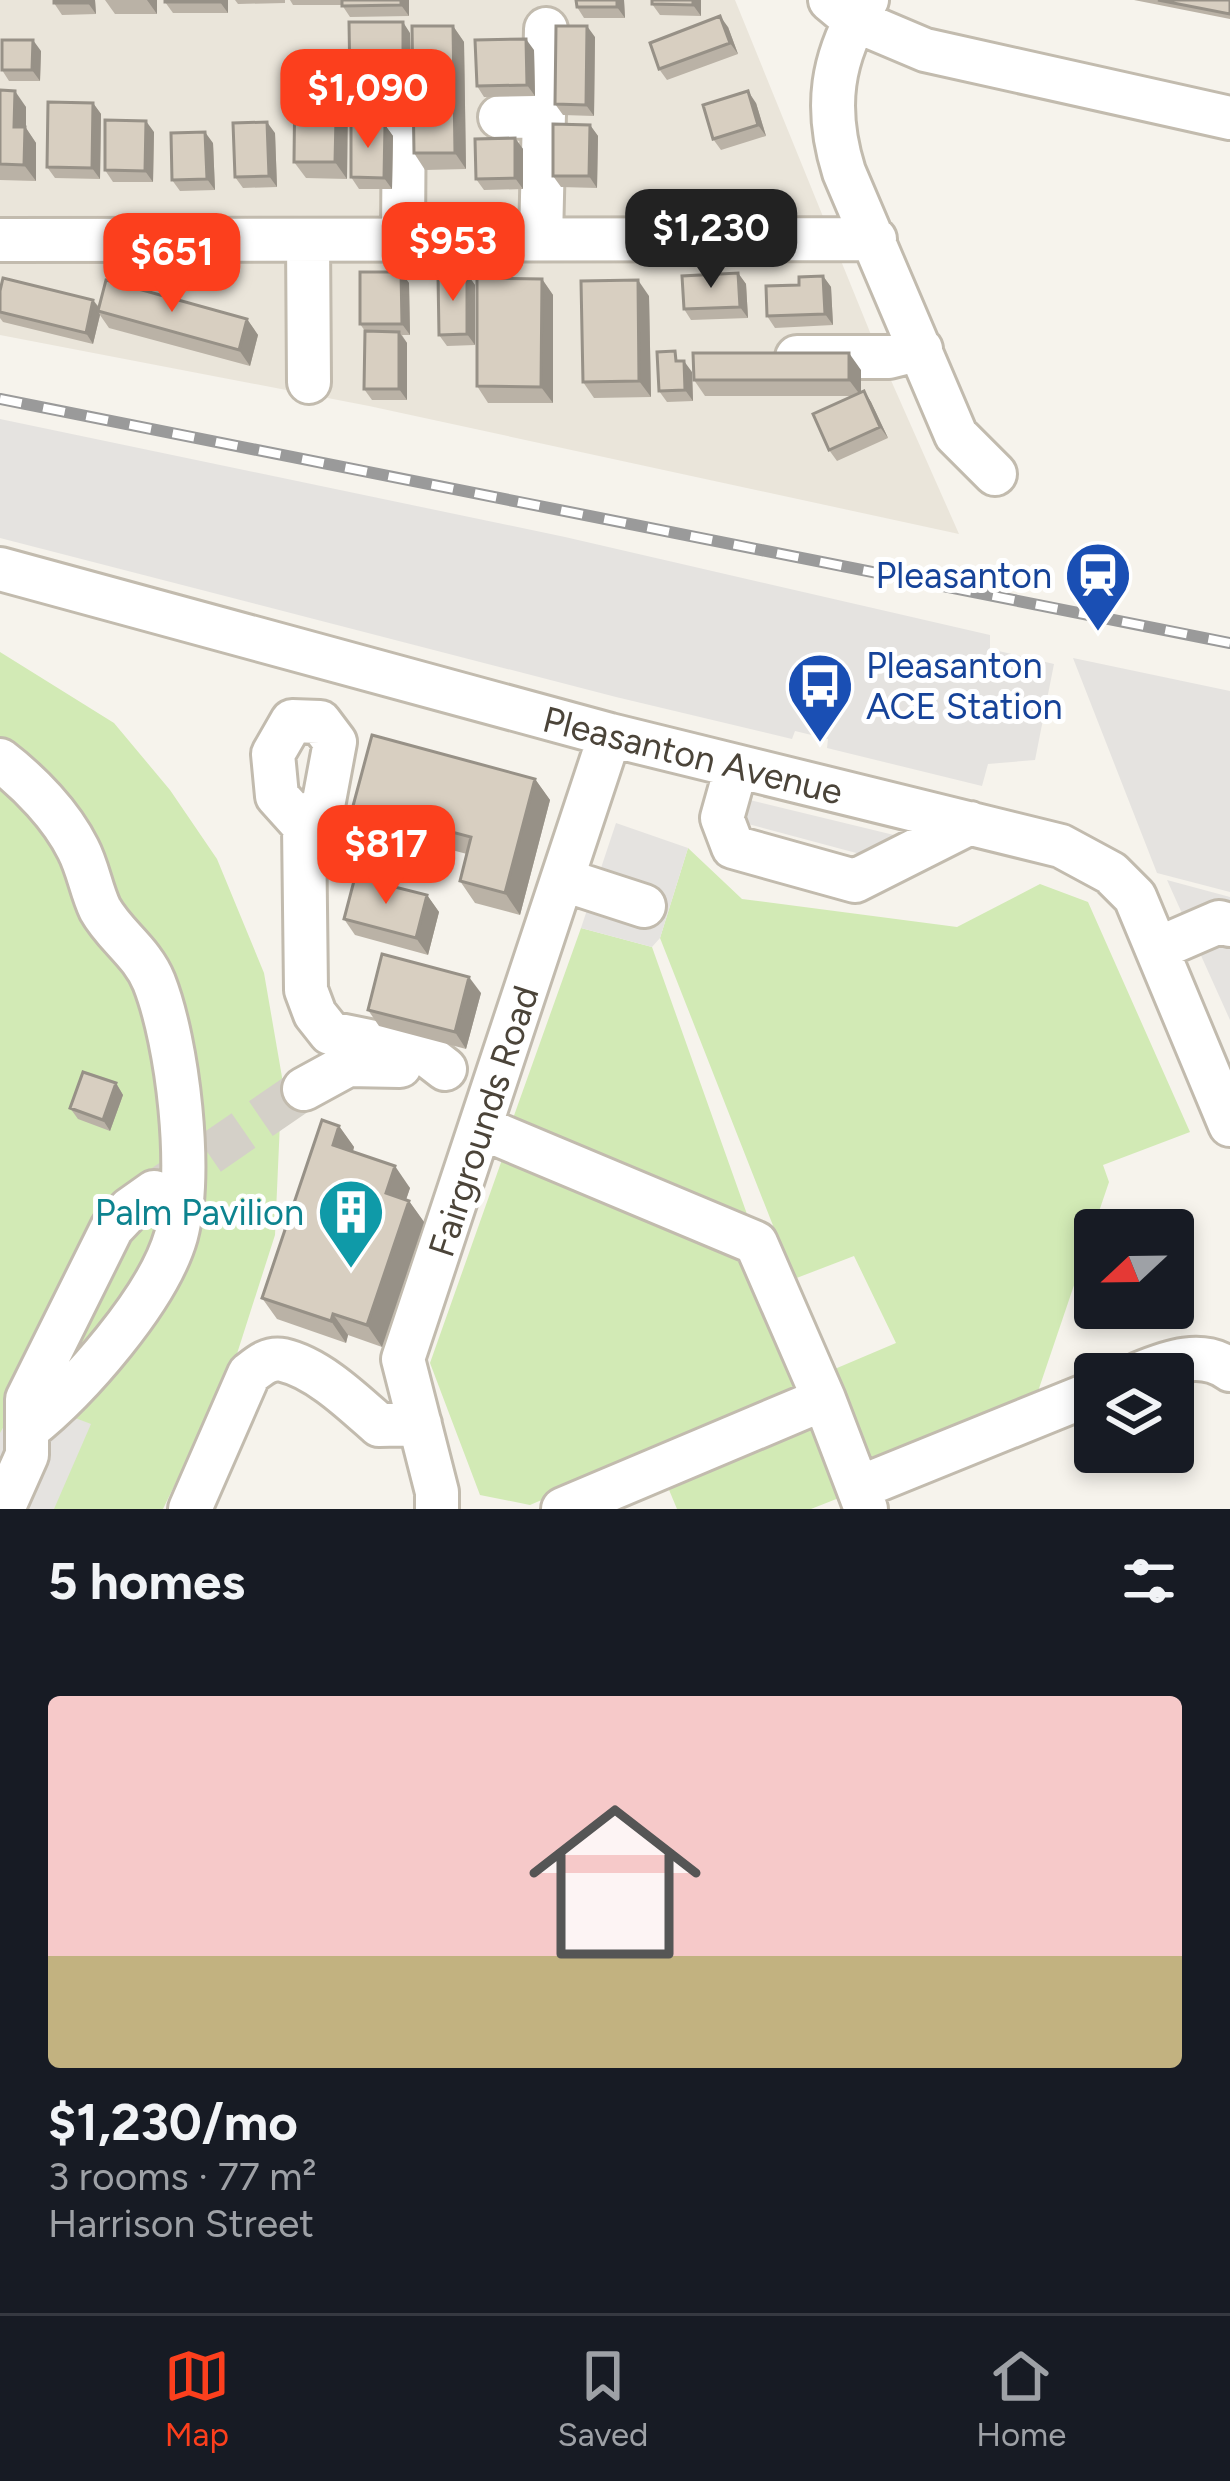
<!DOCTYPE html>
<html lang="en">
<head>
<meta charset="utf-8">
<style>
  body { margin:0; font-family:Figtree,sans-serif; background:#242831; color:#f1f3f6; height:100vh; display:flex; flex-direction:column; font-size:45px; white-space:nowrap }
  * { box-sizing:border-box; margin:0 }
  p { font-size:39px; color:#9ea1a6 }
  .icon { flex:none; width:66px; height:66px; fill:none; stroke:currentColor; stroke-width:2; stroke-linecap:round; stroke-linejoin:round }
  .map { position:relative; height:1509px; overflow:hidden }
  .sheet { display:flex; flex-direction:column; background:#171b24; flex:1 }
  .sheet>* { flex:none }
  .needle { width:78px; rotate:248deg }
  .fabs { position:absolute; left:1074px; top:1209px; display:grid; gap:24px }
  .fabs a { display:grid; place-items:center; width:120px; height:120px; border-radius:12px; background:#171b24; box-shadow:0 6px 18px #0003; font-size:60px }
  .price { position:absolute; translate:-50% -102px; padding:0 27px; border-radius:24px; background:#fc3f1d; color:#fff; font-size:39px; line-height:78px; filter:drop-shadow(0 3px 6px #0008) }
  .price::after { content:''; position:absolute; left:50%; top:72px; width:36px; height:27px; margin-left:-18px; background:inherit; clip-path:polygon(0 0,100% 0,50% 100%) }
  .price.on { background:#222; color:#fff }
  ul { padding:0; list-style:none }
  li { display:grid; align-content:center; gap:24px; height:636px; padding:0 48px }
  li span { display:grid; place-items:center; height:372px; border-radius:12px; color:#555 }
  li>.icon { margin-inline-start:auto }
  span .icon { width:216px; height:216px; fill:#fffc; stroke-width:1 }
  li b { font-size:51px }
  h2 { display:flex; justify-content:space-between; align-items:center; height:144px; padding:0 48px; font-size:51px }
  .menu { display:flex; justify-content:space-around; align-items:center; height:168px; border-top:3px solid #363941; background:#171b24; font-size:33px; color:#9ea1a6 }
  .menu a { display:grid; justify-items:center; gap:6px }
  .menu .on { color:#fc3f1d }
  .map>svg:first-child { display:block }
  .residential { fill:#eae5da }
  .green { fill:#d2eab5 }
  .parking { fill:#e5e3e0 }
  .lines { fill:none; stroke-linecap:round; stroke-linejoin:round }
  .minor-tunnel { stroke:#d4d0c8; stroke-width:42; stroke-dasharray:42 21; stroke-linecap:butt }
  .minor-casing { stroke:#c2bbae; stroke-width:48 }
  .minor { stroke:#fff; stroke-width:42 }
  .rail-casing { stroke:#9a9a9a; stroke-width:12 }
  .rail { stroke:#fff; stroke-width:8; stroke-dasharray:22; stroke-linecap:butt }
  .wall { fill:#bab2a6 }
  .shaded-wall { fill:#979187 }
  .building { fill:#d8cfc1; stroke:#979187; stroke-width:3 }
  .labels { text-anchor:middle; stroke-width:10; stroke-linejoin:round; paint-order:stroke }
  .transit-label { font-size:36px; fill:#164399; stroke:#fff; text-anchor:end }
  .street-label { font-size:36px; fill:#4b4439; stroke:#fff }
  .culture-label { font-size:36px; fill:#0d838f; stroke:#fff; text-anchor:end }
</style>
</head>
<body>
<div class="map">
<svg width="1230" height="1509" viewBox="0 0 1230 1509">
  <rect width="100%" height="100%" fill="#f6f3ec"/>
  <path class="residential" d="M0 0H735L874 342 959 534 369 406 0 335Z"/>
  <path class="green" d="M0 652 114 723 170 790 217 859 264 973 282 1077 275 1235 235 1360 163 1509H0Z
    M688 848 742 899 957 927 1040 884 1088 902 1190 1132 1103 1165 1109 1182 1031 1412 868 1477 830 1371 896 1343 854 1256 794 1279 660 938Z
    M581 928 652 947 748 1217 511 1124Z
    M504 1154 712 1237 747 1266 798 1390 530 1505 480 1495 430 1363Z
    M820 1423 849 1494 811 1509H677L667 1485Z"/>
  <path class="parking" d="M0 419 565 537 990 635V649L1054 664 1035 760 988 764 982 786 827 748 828 739 795 731 792 739 616 697 0 538Z
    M1073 658 1230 691V892L1157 873Z
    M746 799 894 835 875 858 737 821Z
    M616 823 688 848 660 938 652 947 581 928Z
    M1167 880 1230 897V1020Z
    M20 1397 91 1424 54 1509H0V1433Z"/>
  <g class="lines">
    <path class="minor-tunnel" d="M157 1190 304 1089"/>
    <g class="minor-casing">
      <path id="minor" d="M830 0 854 20 925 50 1230 118
        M867 0C831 57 824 108 844 172L956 435 995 474
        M500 117 544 116
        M403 239 404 85
        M541 239 546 29
        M0 240 875 239
        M308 240 309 382
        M797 357H889L921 349
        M0 569 610 735 1061 846 1111 873 1135 897 1230 1125
        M0 760C30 783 61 815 78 849 88 868 91 890 100 909 115 936 142 952 154 982 178 1043 193 1173 176 1236 158 1299 78 1390 27 1430
        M736 768 722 818 733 847 855 881 970 823
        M304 826 277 796 273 754 292 721 320 722 335 742 324 801 304 826 306 990 315 1014 330 1033 423 1052 445 1069
        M564 880 644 906
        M1159 948 1219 922 1230 925
        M304 1089 348 1065 400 1066
        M482 1128 756 1243 824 1399 866 1509
        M1139 1374C1168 1362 1203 1349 1230 1370
        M858 1488 1095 1392
        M3 1509 27 1455V1399L112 1228 130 1209 154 1192
        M190 1509 249 1374C259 1366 269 1357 283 1360 318 1368 353 1402 379 1425L420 1424
        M437 1509V1492L403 1359 610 735
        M563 1509 824 1399"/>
    </g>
    <use href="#minor" class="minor"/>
    <g class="rail-casing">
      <path id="rail" d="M0 399 1230 643"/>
    </g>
    <use href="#rail" class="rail"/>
  </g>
  <path class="wall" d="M95 0 96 14 62 15 54 3Z
    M105 0H157V14H115Z
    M228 0V13H173L165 2Z
    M235 0H285V3L238 4Z
    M290 0H409V16L350 17 342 5H293Z
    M576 0H624L625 18H584L577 7Z
    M652 0H701V16L660 15 652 4Z
    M1134 0H1230V19Z
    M453 26 464 42 466 169 425 170 414 153Z
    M728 27 738 54 667 80 659 69Z
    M410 33 411 67H390V94L358 95 350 83Z
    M595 37 594 116 563 115 555 104Z
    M534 50 535 96 484 97 477 86Z
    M41 51 40 81H9L2 70Z
    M337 75 348 92 347 179 306 178 294 162Z
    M0 90 26 107V128L36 143V181L0 180Z
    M93 103 101 114 100 179 55 178 47 167Z
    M756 103 766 136 721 150 713 139Z
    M385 125 393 136 392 189H359L351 177Z
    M590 125 598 136 597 188 561 187 553 176Z
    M154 132 153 182H113L105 170Z
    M275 133 277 187 243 188 235 177Z
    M515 138 523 149V189L484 190 476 179Z
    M213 143 215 190 180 191 172 180Z
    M401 272 409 283 410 335H402L407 343V400H372L364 389 365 331 360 324Z
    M738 273 746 284 748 318 691 320 684 309Z
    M467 274 475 285V345L447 346 439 335Z
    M823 276 831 287 833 325 775 328 767 316 799 285Z
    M542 279 553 295V403H488L477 386Z
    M649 296 651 397 594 398 583 382Z
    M93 300 99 307 247 319 258 335 250 366 109 328 100 315 93 344 3 322 0 318V312Z
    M861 370V392L864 391 871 402 888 438 837 461 829 450 852 396H705L694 380Z
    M692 372 693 401 667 402 659 391Z
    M535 779 550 800 520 915 475 903 460 881 467 854 368 828 353 806Z
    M427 895 439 912 428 955 355 935 344 919Z
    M481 993 466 1049 379 1026 368 1010Z
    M116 1083 123 1095 110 1131 78 1119 70 1108Z
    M339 1126 354 1147 353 1152 410 1188 406 1200 409 1201 424 1222 382 1347 348 1335 346 1343 277 1319 262 1298Z"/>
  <path class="shaded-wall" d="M88 0H95L96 14 88 3Z
    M147 0H157V14Z
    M220 0H228V13L220 2Z
    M401 0H409V16L401 5Z
    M617 0H624L625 18 617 7Z
    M693 0H701V16L693 5Z
    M720 16 728 27 738 54 730 43Z
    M403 22 410 33 411 67 403 55Z
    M453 26 464 42 466 169 455 153Z
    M587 26 595 37 594 116 586 105Z
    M526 39 534 50 535 96 527 85Z
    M33 40 41 51 40 81 32 70Z
    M382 56 390 67V94L382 83Z
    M337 75 348 92 347 179 335 162Z
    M15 91 26 107V128L36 143V181L24 165 14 127Z
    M748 91 756 103 766 136 758 125Z
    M93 103 101 114 100 179 92 168Z
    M146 121 154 132 153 182 145 171Z
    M267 122 275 133 277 187 269 176Z
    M385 125 393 136 392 189 384 178Z
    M590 125 598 136 597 188 589 176Z
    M205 132 213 143 215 190 207 179Z
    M515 138 523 149V189L515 178Z
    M401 272 409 283 410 335 402 324Z
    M738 273 746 284 748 318 740 307Z
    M467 274 475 285V345L467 334Z
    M823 276 831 287 833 325 825 314Z
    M542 279 553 295V403L541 387Z
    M638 280 649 296 651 397 639 381Z
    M93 300 101 311H98L100 315 93 344 86 333Z
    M247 319 258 335 250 366 239 350Z
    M399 332 407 343V400L399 389Z
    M849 353 861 370V396L849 380Z
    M684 361 692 372 693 401 685 390Z
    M864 391 871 402 888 438 880 427Z
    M535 779 550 800 520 915 505 893Z
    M427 895 439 912 428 955 416 938Z
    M469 977 481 993 466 1049 455 1032Z
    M116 1083 123 1095 110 1131 103 1120Z
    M339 1126 354 1147 348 1167 333 1145Z
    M395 1166 410 1188 401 1214 386 1193Z
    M409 1201 424 1222 382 1347 367 1325Z
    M333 1314 348 1335 346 1343 331 1321Z"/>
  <path class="building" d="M54 0H88V3H54Z
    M165 0H220V2H165Z
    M342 0H401V5L342 6Z
    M576 0H617V7H577Z
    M652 0H693V5L652 4Z
    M1158 0H1230V14Z
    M720 16 730 43 659 69 650 43Z
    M349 22H403V55L382 56V83H350Z
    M412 26H453L455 153H414Z
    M556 26H587L586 105 555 104Z
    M526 39 527 85 477 86 475 40Z
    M2 40H33L32 70H2Z
    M295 75H337L335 162H294Z
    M0 90 15 91 14 127H25L24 165 0 164Z
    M748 91 758 125 713 139 703 105Z
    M48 102 93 103 92 168 47 167Z
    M105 120 146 121 145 171 105 170Z
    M267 122 269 176 235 177 233 123Z
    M553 124 590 125 589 176H553Z
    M351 125H385L384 178 351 177Z
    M205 132 207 179 172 180 171 133Z
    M515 138V178L476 179 475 139Z
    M360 272H401L402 324H360Z
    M738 273 740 307 684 309 682 276Z
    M467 274V334L439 335 438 275Z
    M823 276 825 314 767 316 766 286 799 285V277Z
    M3 278 93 300 86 333 0 312V291Z
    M477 278 542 279 541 387 477 386Z
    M106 280 247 319 239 350 98 311Z
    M638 280 639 381 583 382 581 281Z
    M365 331 399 332V389H364Z
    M675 351 676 361H684L685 390 659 391 657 352Z
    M693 353H849V380H694Z
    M864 391 880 427 829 450 813 414Z
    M372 735 535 779 505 893 460 881 471 837 353 806Z
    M355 877 427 895 416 938 344 919Z
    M382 954 469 977 455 1032 368 1010Z
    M83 1072 116 1083 103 1120 70 1108Z
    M322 1120 339 1126 333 1145 395 1166 386 1193 409 1201 367 1325 333 1314 331 1321 262 1298Z"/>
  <defs>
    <g id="station-pin" transform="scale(3.45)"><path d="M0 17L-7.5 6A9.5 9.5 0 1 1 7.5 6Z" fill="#1a4fb4" stroke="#fff"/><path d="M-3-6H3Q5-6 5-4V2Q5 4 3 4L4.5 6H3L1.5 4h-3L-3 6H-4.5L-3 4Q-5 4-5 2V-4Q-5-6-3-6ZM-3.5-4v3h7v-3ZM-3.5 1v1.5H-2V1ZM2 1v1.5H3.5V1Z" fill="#fff"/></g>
    <g id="bus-pin" transform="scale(3.45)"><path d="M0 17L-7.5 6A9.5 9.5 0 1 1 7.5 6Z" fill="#1a4fb4" stroke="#fff"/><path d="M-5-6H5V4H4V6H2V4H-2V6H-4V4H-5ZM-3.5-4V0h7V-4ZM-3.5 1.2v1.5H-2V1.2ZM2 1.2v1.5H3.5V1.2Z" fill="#fff"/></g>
    <g id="building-pin" transform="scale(3.45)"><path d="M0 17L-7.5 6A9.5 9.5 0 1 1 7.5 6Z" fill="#0f9aa8" stroke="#fff"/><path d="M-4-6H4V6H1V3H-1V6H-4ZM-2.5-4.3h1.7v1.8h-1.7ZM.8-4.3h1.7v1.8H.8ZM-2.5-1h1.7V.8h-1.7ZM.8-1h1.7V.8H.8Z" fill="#fff"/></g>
  </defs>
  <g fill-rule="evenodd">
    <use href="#station-pin" x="1098" y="575"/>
    <use href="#bus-pin" x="820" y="686"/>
    <use href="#building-pin" x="351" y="1212"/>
  </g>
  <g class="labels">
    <g class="transit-label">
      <text x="1052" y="588">Pleasanton</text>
      <text x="866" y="678" text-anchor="start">Pleasanton<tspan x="866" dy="41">ACE Station</tspan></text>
    </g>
    <g class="street-label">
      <text transform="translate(693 755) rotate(14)" y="13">Pleasanton Avenue</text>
      <text transform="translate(483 1121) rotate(-72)" y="13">Fairgrounds Road</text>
    </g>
    <g class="culture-label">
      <text x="304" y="1225">Palm Pavilion</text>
    </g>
  </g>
</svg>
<div class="fabs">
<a><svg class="needle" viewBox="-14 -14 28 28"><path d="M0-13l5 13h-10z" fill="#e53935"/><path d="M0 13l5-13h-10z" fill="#9ea1a6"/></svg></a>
<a><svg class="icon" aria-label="layers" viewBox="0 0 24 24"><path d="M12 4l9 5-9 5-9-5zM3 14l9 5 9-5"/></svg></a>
</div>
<b class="price" style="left:368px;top:151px">$1,090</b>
<b class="price on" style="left:711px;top:291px">$1,230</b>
<b class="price" style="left:453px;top:304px">$953</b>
<b class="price" style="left:172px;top:315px">$651</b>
<b class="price" style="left:386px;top:907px">$817</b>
</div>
<section class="sheet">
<h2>5 homes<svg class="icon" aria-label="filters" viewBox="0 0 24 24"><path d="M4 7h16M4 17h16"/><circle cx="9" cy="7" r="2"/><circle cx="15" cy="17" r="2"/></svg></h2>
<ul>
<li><span style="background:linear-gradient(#f6c9c9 70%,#c2b280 0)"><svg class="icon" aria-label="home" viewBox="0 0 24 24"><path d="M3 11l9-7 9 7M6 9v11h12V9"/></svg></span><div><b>$1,230/mo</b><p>3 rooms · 77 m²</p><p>Harrison Street</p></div></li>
</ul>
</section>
<nav class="menu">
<a class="on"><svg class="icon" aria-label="map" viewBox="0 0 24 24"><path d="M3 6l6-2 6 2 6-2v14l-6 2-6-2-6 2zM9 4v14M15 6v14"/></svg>Map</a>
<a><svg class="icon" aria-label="saved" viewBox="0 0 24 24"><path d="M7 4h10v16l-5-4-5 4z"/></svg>Saved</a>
<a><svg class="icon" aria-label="home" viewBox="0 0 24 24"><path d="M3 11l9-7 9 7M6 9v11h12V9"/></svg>Home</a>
</nav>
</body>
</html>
